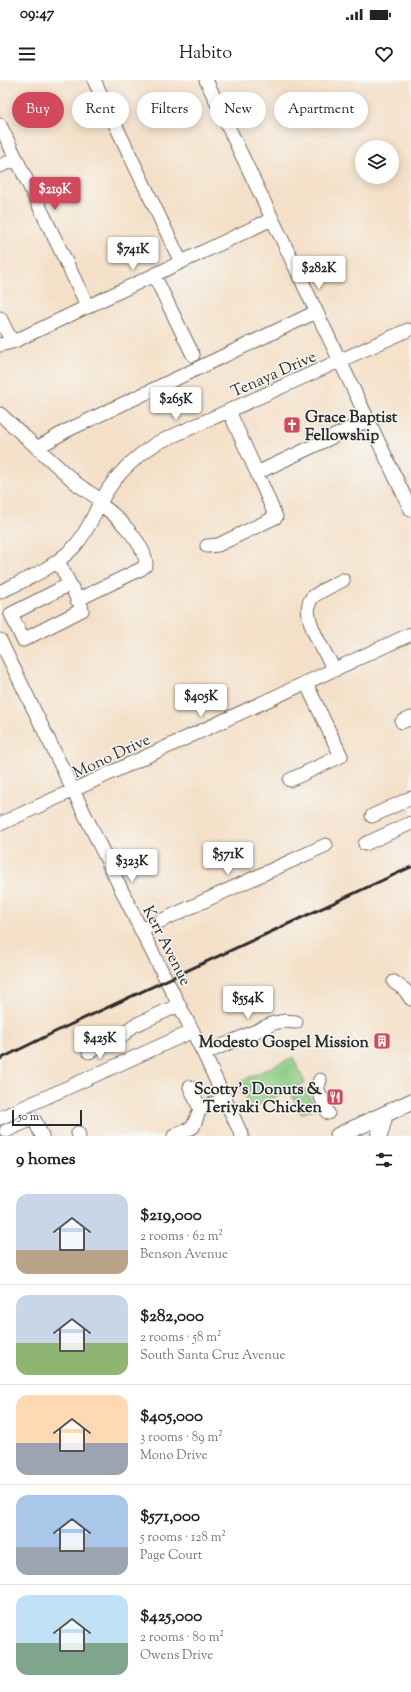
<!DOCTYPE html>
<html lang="en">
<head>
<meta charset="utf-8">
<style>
  body { margin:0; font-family:"Sorts Mill Goudy",serif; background:#f6f6f6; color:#222; height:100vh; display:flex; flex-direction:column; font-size:15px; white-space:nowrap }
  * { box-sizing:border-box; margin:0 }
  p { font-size:13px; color:#767676 }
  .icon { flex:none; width:22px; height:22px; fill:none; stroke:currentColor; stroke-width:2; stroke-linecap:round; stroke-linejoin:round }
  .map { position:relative; height:1056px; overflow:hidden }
  .side { display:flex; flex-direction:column; background:#fff; flex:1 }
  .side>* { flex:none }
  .top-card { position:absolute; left:12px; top:12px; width:387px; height:36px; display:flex; gap:8px }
  .buttons { position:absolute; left:355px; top:60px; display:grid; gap:8px }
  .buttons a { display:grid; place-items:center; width:44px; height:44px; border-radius:50%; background:#fff; box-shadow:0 2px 10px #0003; font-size:20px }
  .scale { position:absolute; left:12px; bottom:10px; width:70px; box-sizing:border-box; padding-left:4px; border:2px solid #2b2b2b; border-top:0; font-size:11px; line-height:14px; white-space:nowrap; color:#2b2b2b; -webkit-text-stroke:3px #f6f6f2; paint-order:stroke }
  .price { position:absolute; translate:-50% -34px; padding:0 9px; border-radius:4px; background:#fff; color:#222; font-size:13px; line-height:26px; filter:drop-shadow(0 1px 2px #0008) }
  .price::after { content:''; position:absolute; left:50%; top:24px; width:12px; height:9px; margin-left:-6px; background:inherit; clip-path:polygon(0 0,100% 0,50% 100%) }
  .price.current { background:#d1495b; color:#fff }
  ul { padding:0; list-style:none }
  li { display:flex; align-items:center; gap:12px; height:100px; padding:0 16px }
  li+li { border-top:1px solid #e0e0e0 }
  li span { display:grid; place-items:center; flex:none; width:112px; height:80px; border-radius:12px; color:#555 }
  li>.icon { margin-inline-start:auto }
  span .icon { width:48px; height:48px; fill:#fffc; stroke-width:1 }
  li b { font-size:17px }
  h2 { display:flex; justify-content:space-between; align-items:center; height:48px; padding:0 16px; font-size:17px }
  .pill { padding:0 14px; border-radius:18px; background:#fff; box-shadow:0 2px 10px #0003; font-size:14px; line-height:36px }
  .pill.current { background:#d1495b; color:#fff }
  .status { display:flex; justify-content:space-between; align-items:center; height:28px; padding:0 20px; background:#fff; direction:ltr }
  .status svg { height:11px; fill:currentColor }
  header { display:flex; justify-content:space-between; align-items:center; height:52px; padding:0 16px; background:#fff; font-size:18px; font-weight:600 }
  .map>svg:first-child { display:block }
  .green { fill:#87c880; stroke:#597a56 }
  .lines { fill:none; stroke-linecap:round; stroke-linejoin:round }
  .minor-casing { stroke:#716a62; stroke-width:15 }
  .major-casing { stroke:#716a62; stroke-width:18 }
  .minor { stroke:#fff; stroke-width:13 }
  .major { stroke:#fff; stroke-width:16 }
  .rail { stroke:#2b2b2b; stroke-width:3 }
  .labels { text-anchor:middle; stroke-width:3; stroke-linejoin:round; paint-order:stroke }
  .street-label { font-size:16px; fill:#2b2b2b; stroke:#f6f6f2 }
  .poi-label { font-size:16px; font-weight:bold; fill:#2b2b2b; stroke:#f6f6f2; text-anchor:end }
</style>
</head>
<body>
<div class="status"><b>09:47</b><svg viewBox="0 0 49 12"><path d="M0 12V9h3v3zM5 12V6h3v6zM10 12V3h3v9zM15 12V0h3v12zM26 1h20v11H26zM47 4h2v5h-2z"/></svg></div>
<header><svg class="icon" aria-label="menu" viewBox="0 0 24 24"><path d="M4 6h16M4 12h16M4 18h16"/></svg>Habito<svg class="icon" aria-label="heart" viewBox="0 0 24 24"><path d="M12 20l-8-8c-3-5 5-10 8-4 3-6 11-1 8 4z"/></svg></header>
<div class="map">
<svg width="411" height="1056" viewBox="0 0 411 1056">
  <rect width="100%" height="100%" fill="#f6f6f2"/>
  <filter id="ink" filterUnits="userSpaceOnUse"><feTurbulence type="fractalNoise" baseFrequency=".025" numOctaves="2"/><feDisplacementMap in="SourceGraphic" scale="8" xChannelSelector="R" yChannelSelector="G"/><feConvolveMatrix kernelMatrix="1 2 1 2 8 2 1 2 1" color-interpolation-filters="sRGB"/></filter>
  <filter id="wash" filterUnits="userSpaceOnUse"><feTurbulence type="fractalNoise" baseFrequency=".012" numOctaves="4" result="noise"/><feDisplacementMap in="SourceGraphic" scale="16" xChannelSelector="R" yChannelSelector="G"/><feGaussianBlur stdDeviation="0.9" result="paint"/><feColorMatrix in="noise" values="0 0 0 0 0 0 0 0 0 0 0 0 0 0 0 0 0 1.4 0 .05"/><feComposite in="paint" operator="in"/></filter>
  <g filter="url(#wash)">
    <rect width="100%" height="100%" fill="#f4e0c8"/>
    <path class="green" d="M293 977 305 1003 256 1026 255 1023 249 1025 239 1002Z
      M306 1009 315 1028 301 1034 292 1015Z"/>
  </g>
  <g filter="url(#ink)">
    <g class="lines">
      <g class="minor-casing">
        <path id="minor" d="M94 0 181 182
          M206 0 411 430
          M0 45 88 227
          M0 86 16 79
          M154 195 193 275
          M0 238 12 262
          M0 265 15 261 272 139
          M229 331 257 393 368 340
          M0 334 77 404 102 421
          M37 368 66 351 316 232
          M207 466 218 465 276 437 257 393
          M58 481 81 526 82 530 23 560 11 534 70 504
          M0 512C27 499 54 488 75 466 90 449 93 434 104 416 117 393 135 377 157 363L408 250
          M77 520 141 489 146 485C146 464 116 435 100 424
          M0 560 141 850 204 974 242 1056
          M335 590C326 574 300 537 311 519 315 513 336 504 343 500
          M402 642 411 638
          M290 700 341 676 306 603
          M372 736 411 718
          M0 744 411 554
          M365 764 411 743
          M141 850 326 765
          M394 902 405 910 411 919
          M89 972 122 956 133 946 179 925
          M204 974 274 943 284 941 296 942
          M320 1000 317 1008 328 1033
          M190 1007 200 1029
          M0 1038 193 951
          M6 1051 32 1039 35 1041 42 1056
          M78 1053 79 1056
          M174 1056 193 1047 200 1029 225 1019"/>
      </g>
      <g class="major-casing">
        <path id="major" d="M338 1056 411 1022
          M379 1056 385 1034"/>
      </g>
      <use href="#minor" class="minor"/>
      <use href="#major" class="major"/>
      <path class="rail" d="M0 979 61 949 411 787"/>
    </g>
  </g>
  <defs>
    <g id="church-square" transform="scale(0.9)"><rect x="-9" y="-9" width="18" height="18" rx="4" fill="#d1495b" stroke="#f6f6f2"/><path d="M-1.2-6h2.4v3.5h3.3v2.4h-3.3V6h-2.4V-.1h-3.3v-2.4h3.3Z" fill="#fff"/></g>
    <g id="building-square" transform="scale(0.9)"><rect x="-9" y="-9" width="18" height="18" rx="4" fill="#d1495b" stroke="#f6f6f2"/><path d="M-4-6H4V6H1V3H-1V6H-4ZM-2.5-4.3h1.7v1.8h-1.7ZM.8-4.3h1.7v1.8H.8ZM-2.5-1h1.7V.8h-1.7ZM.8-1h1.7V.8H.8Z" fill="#fff"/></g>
    <g id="restaurant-square" transform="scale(0.9)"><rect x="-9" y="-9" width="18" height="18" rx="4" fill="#d1495b" stroke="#f6f6f2"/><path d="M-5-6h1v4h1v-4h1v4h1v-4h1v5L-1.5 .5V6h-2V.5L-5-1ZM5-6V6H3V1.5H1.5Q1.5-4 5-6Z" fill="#fff"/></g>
  </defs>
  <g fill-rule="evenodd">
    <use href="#church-square" x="292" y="345"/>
    <use href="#building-square" x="382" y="961"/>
    <use href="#restaurant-square" x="335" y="1017"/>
  </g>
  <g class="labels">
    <g class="street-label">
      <text transform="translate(273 293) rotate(-24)" y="6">Tenaya Drive</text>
      <text transform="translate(111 675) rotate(-25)" y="6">Mono Drive</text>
      <text transform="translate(168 865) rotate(63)" y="6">Kerr Avenue</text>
    </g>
    <g class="poi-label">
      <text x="305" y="342" text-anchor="start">Grace Baptist<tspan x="305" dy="18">Fellowship</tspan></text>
      <text x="369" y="967">Modesto Gospel Mission</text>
      <text x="322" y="1014">Scotty's Donuts &amp;<tspan x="322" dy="18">Teriyaki Chicken</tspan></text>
    </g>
  </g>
</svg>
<div class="buttons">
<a><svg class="icon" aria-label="layers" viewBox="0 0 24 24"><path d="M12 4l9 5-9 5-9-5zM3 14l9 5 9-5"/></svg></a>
</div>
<div class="scale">50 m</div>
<b class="price current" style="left:55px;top:131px">$219K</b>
<b class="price" style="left:133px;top:191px">$741K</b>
<b class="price" style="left:319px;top:210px">$282K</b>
<b class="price" style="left:176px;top:341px">$265K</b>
<b class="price" style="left:201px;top:638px">$405K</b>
<b class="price" style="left:228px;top:796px">$571K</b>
<b class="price" style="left:132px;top:803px">$323K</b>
<b class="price" style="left:248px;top:940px">$554K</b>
<b class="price" style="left:100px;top:980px">$425K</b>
<div class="top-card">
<a class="pill current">Buy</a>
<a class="pill">Rent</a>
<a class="pill">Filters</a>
<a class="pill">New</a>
<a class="pill">Apartment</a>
</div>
</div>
<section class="side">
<h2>9 homes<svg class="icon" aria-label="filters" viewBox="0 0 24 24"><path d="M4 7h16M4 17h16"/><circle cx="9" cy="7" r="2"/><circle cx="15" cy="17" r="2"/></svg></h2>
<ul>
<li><span style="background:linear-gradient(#c9d6e8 70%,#b9a48a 0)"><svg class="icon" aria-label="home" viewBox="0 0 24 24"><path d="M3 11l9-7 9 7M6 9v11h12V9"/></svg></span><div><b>$219,000</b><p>2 rooms · 62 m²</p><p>Benson Avenue</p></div></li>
<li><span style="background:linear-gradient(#c9d6e8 60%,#8fb573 0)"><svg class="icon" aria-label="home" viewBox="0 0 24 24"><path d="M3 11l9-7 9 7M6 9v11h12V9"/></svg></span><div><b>$282,000</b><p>2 rooms · 58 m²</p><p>South Santa Cruz Avenue</p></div></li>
<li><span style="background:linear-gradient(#ffd9b3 60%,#9aa5b1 0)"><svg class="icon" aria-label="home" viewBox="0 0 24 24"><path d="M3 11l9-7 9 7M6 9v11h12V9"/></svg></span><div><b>$405,000</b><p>3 rooms · 89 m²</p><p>Mono Drive</p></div></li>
<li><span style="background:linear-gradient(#a9c7e8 65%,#9aa5b1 0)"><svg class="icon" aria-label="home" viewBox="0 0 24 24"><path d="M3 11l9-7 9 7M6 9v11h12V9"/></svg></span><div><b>$571,000</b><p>5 rooms · 128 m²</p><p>Page Court</p></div></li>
<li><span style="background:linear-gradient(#bfe0f5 60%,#7fa58c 0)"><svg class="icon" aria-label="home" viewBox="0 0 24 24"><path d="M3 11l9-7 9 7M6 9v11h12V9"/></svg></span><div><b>$425,000</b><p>2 rooms · 80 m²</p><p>Owens Drive</p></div></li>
</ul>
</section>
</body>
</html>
